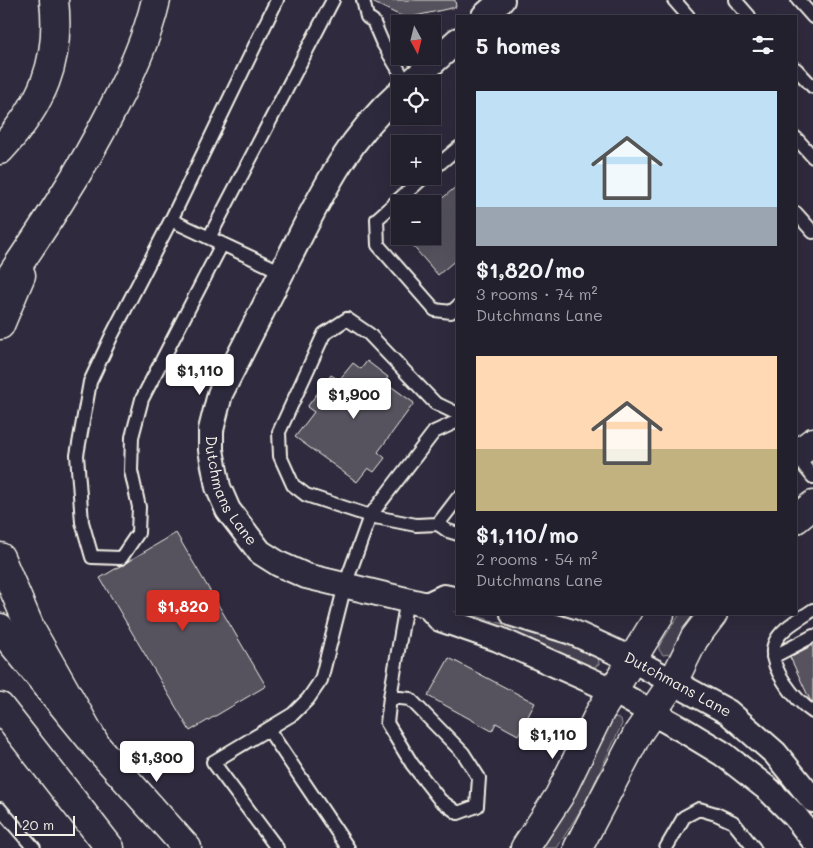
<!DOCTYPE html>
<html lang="en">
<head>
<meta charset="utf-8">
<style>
  body { margin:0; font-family:Mali,sans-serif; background:#2f2d3a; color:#f1f3f6; height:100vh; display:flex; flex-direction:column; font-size:19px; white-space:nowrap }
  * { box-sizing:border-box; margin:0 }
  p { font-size:16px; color:#a3a3aa }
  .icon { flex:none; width:28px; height:28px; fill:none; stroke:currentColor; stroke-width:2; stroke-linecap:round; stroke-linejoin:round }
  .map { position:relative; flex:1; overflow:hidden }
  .drawer { position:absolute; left:456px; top:15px; width:341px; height:600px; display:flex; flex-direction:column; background:#23202e; border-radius:0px; box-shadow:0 5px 20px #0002,0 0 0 1px #403e4a }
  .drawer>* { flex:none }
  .needle { width:32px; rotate:173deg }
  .controls { position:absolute; left:391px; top:15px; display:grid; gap:10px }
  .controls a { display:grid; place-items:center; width:50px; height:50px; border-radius:0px; background:#23202e; box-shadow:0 5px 20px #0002,0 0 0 1px #403e4a; font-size:25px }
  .scale { position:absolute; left:15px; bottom:12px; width:60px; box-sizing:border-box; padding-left:5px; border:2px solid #f4f1e8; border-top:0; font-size:14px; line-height:18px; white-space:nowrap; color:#f4f1e8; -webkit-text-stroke:4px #2f2a3d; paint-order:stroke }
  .price { position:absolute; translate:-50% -42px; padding:0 11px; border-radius:5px; background:#fff; color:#222; font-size:16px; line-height:32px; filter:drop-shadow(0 1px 2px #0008) }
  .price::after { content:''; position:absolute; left:50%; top:30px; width:15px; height:11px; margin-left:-8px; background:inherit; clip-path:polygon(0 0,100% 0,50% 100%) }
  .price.active { background:#d93025; color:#fff }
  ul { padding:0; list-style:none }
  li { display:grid; align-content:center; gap:10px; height:265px; padding:0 20px }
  li span { display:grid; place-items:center; height:155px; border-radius:0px; color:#555 }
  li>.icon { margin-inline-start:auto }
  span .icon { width:90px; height:90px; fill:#fffc; stroke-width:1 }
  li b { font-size:21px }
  h2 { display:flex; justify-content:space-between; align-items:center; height:60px; padding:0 20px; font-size:21px }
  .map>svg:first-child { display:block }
  .green { fill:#454050; stroke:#9c989c }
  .building { fill:#56525f; stroke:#f4f1e8 }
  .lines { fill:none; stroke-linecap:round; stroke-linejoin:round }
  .service-casing { stroke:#f4f1e8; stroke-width:16 }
  .minor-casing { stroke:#f4f1e8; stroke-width:28 }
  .secondary-casing { stroke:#f4f1e8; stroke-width:31 }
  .motorway-casing { stroke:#f4f1e8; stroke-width:31 }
  .service { stroke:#2f2a3d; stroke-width:12 }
  .minor { stroke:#2f2a3d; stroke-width:24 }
  .secondary { stroke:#2f2a3d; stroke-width:28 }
  .motorway { stroke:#2f2a3d; stroke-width:28 }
  .labels { text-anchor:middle; stroke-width:4; stroke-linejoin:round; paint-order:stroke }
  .street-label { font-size:15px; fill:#f4f1e8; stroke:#2f2a3d }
</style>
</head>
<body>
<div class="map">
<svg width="813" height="848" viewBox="0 0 813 848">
  <rect width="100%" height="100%" fill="#2f2a3d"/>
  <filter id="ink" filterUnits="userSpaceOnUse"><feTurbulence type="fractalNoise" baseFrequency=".02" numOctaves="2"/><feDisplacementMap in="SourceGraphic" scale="10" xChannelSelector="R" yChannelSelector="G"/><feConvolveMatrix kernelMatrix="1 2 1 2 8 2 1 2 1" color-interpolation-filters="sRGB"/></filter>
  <g filter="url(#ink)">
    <path class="green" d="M450 609 457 611 458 614H469L525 630 556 635 598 656 599 664 591 669 451 615Z
      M680 614H698L670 654 663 655 659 650V646Z
      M615 717 621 719 622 724 586 801 557 848H540L612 718Z"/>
    <path class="building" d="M371 0H455L456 7 411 17 401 16 372 2Z
      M458 185V258L438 275 404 236H432V207Z
      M367 361 388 377 385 382 414 403 378 452 385 458 374 472 368 468 357 482 295 437 314 412 307 407 331 375 339 380 353 363 361 369Z
      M176 533 266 686 190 731 100 578Z
      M813 645V702L810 700 790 657Z
      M449 658 535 703 518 735 496 723 492 731 428 696Z"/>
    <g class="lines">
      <g class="service-casing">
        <path id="service" d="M363 0 367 17 373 21 382 42 407 84
          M674 0 688 16
          M735 0 749 16
          M798 0 813 17
          M796 69 813 87
          M796 138 813 157
          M432 170 458 148
          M425 176 377 219 378 245 435 310 451 312 458 306
          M796 213 813 232
          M171 220 277 0
          M209 238 333 0
          M222 244 142 399 132 437 131 471 139 507 138 533 121 558 92 557 82 522 77 455 90 382 112 335 171 220 282 272
          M458 414 435 403 369 334 347 319 324 334 279 432 280 456 293 485 306 495 370 516 416 525 438 524 458 498
          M796 456 813 477
          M438 524 448 531 458 534
          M813 610C800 619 779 629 774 645 767 667 796 701 813 712
          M773 657 813 636
          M390 697 410 699 463 753 479 778 477 806 458 813 440 800 412 764 387 723 390 697 407 599
          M268 729 348 848
          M0 809 34 848
          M277 848 213 762 293 714 308 699 321 680 345 585 370 516 434 432 458 421
          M666 848 684 817 699 809 716 814 733 822 754 848"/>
      </g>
      <g class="minor-casing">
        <g id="minor">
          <path d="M484 16 502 0"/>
          <path d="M409 84 458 40"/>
          <path id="s1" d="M400 92C346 140 321 195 289 258 266 304 243 349 220 394L211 430V450L218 487 228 510 260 552 279 564 306 576 427 605 440 619 498 639 612 690 685 731 723 754 769 790 795 816 813 839"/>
          <path d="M427 605 444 597 458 600"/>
          <path id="s2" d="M513 614 572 632 631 659 728 712 775 753 813 800"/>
        </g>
      </g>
      <g class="secondary-casing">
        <path id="secondary" d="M796 455 813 442
          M796 519 813 505
          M0 628 97 747 187 848
          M0 707 110 848
          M525 848 559 796 600 712 660 614
          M578 848 638 733 673 682 694 639 713 614"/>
      </g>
      <g class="motorway-casing">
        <path id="motorway" d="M0 150C42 105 61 62 54 0
          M0 292C40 233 80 174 112 110 130 75 147 39 156 0
          M0 325 21 275
          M0 557 31 630 97 747"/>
      </g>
      <use href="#service" class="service"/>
      <use href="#minor" class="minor"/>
      <use href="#secondary" class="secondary"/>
      <use href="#motorway" class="motorway"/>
    </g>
  </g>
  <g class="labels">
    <g class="street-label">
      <text dy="5" stroke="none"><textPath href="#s1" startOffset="456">Dutchmans Lane</textPath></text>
      <text dy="5" stroke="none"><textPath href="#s2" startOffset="180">Dutchmans Lane</textPath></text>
    </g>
  </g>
</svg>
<div class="controls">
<a><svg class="needle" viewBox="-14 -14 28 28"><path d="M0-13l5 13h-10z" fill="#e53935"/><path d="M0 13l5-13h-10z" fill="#a3a3aa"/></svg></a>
<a><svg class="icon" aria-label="locate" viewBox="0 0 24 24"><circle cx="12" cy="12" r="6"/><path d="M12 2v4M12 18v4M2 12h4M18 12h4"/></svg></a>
<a>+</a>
<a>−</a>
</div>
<div class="scale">20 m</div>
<b class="price" style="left:200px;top:396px">$1,110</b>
<b class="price" style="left:354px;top:420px">$1,900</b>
<b class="price active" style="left:183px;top:632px">$1,820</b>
<b class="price" style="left:553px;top:760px">$1,110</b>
<b class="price" style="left:157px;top:783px">$1,300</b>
<section class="drawer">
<h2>5 homes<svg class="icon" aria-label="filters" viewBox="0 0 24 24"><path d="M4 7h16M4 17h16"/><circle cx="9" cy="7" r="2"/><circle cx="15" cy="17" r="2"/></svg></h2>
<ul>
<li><span style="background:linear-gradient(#bfe0f5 75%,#9aa5b1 0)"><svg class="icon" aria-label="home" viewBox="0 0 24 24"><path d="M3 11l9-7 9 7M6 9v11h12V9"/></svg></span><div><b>$1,820/mo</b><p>3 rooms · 74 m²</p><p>Dutchmans Lane</p></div></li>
<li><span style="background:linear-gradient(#ffd9b3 60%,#c2b280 0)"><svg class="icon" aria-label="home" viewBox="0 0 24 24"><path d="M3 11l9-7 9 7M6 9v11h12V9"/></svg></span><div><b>$1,110/mo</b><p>2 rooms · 54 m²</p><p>Dutchmans Lane</p></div></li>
</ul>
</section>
</div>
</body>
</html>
